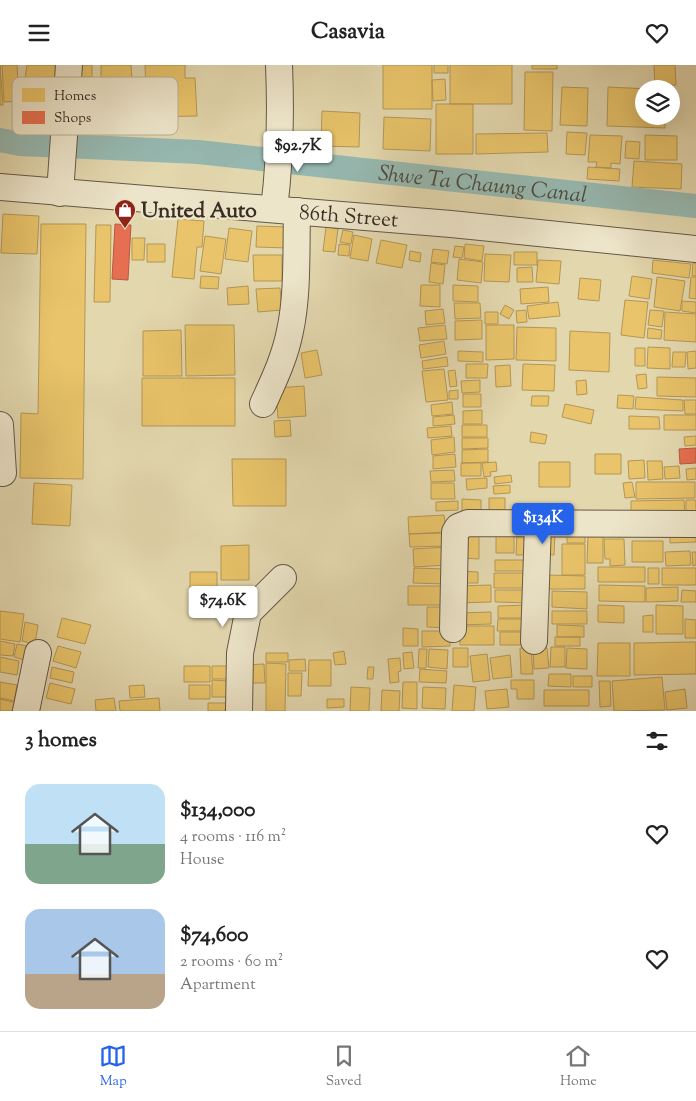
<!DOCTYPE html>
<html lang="en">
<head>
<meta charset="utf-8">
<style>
  body { margin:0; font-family:"Sorts Mill Goudy",serif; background:#f6f6f6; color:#222; height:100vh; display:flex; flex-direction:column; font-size:19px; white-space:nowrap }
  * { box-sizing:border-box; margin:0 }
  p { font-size:16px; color:#767676 }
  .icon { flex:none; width:28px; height:28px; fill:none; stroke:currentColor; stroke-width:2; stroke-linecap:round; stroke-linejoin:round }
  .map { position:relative; height:646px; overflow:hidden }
  .side { display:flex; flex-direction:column; background:#fff; flex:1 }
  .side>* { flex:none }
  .fabs { position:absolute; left:635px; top:15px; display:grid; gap:10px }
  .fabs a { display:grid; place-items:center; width:45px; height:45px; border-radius:50%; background:#fff; box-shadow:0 5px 20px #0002; font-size:25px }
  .price { position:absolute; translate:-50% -42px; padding:0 11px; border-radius:5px; background:#fff; color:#222; font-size:16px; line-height:32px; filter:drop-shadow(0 1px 2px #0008) }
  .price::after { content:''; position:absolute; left:50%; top:30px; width:15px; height:11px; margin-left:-8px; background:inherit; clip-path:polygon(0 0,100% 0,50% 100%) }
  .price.current { background:#2563eb; color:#fff }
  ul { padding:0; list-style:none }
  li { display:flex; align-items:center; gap:15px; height:125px; padding:0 25px }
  li span { display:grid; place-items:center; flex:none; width:140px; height:100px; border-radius:15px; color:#555 }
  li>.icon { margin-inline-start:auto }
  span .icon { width:60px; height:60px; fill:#fffc; stroke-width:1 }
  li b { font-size:21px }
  h2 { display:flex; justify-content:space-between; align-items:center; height:60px; padding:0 25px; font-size:21px }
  header { display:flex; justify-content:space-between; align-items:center; height:65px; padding:0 25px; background:#fff; font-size:22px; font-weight:700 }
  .menu { display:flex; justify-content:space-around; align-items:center; height:70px; border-top:1px solid #e0e0e0; background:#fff; font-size:14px; color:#767676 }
  .menu a { display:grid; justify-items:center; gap:2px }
  .menu .current { color:#2563eb }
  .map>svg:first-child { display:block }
  .homes { fill:#e9c46a; stroke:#b49755 }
  .shops { fill:#e76f51; stroke:#b35b44 }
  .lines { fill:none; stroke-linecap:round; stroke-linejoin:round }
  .canal { stroke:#96b8b0; stroke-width:24 }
  .minor-casing { stroke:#645847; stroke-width:28 }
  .minor { stroke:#ede5ca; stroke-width:26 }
  .labels { text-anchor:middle; stroke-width:5; stroke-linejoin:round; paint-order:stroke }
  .poi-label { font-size:21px; font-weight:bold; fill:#392d25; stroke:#ede5ca; text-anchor:start }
  .street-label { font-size:21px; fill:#392d25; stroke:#ede5ca }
  .water-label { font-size:22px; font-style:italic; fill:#4c4941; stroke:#ede5ca }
  .key { fill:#ede5ca; stroke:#b7ae98; stroke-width:1 }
  .key-label { font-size:14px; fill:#392d25 }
</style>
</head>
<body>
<header><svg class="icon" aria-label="menu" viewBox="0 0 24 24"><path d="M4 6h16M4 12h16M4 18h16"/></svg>Casavia<svg class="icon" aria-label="heart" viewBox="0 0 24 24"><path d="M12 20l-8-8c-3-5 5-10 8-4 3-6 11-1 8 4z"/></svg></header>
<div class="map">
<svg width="696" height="646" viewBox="0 0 696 646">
  <rect width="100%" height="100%" fill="#e3d7ae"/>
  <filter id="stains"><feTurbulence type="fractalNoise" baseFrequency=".004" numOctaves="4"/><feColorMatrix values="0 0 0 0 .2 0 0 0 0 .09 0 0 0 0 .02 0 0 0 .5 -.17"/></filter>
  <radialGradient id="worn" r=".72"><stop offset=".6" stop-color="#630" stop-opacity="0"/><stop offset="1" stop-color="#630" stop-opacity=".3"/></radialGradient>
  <path class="homes" d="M0 0 3 40H0Z
    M2 0H17L19 36 4 37Z
    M27 0H63L61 17 25 13Z
    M79 0H92V12H79Z
    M101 0H131L132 14 101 15Z
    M145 0H185V13H195L197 51 147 52Z
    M383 0H432V44H383Z
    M434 0H448V8H434Z
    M450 0H512V39H450Z
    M532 0H557V4H532Z
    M654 0H675L676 20 655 21Z
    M525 7H553L552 66 524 65Z
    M445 14 446 35 433 36 432 15Z
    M562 22 588 23 587 61 560 60Z
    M608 22 650 24H644V51H665V63L607 61Z
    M436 39H473V89H436Z
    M322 46 360 48 359 82 321 81Z
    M384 52 431 54 430 86 383 84Z
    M567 67 587 68 585 90 566 89Z
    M547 68 548 87 476 89V69Z
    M590 70 622 71 620 99 611 98V103L596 102 597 97H588Z
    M645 70 677 71V95H645Z
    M626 76 640 77 639 94 625 93Z
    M634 96 682 99 681 124 632 122Z
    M588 102 620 104 619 116 587 114Z
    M3 149 39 151 37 189 1 188Z
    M178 154 204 156 202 182H197L194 214 172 212Z
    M41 159H86L83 414 20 413 21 348 38 349Z
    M96 160H111L110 237H94Z
    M257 161 288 162 287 183 256 182Z
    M326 162 338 164 335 187 323 186Z
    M229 163 252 166 248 197 225 194Z
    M343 165 353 167 351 179 340 177Z
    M354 170 372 174 368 196 350 193Z
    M205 171 226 174 221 209 200 206Z
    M132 173H145L144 195H132Z
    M381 175 407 180 402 203 376 198Z
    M147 179H165V197H147Z
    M339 179 350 180 349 191 338 190Z
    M465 179 484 181 482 196 464 193Z
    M455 181 464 182 462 193 453 192Z
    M433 184 449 186 447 199 431 197Z
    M410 186 421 188 420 197 409 195Z
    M514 187H537V200H514Z
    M485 189 511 190 509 217 484 216Z
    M253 190H282V216H254Z
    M459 194 483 197 481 218 457 215Z
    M538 195 561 196 559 219 536 217Z
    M653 195 691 199 689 213 652 208Z
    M431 198 445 200 443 219 429 217Z
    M693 198H696V211H692Z
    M532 202 533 217H517V203Z
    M201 211 219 212 218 224 200 223Z
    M632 211 652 214 649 234 629 231Z
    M657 212 685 216 680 246 654 242Z
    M691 212H696V234L689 233Z
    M580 213 601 215 599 236 578 234Z
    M421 220H440V242L420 241Z
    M453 220 478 221V237L453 236Z
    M248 221 249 239 228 240 227 223Z
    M548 222 549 237 521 239 520 224Z
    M280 223 282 245 258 247 256 224Z
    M625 235 648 237 644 273 621 270Z
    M682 236 696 237V248L682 246Z
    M558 237 560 251 529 254 527 241Z
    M454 238H480L481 253 455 254Z
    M505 240 514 245 509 254 500 249Z
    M443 244 445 258 426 260 425 246Z
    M526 245 527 257 517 258 516 246Z
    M650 245 664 246 662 262 648 260Z
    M485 247H498V259H485Z
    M665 247 696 249V277L664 275Z
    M482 255V274L455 275V256Z
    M185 260H234L235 310 186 311Z
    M445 260 447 274 420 276 418 263Z
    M486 260H514V294L486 295Z
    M517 262 556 263V296L516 295Z
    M648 263 662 265 661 274 647 273Z
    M181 265 182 311H143V266Z
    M570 266 610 268 609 307 569 305Z
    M444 276 446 289 421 293 419 280Z
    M648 282 670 283V304L647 303Z
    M635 283H645V301H635Z
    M317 285 322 310 305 313 301 288Z
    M458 286 483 287V297L458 296Z
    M696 286V303L688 304 687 287Z
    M673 287H686L685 302H672Z
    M447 292 448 301 423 304 422 296Z
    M466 299H488L487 313H466Z
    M523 299 555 300 554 326 522 325Z
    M510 300 511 321 496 322 495 301Z
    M444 304 448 335 426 337 422 306Z
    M455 305 457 321 450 322 448 306Z
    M646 309 647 323 638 324 636 310Z
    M657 312 696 313V332L657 331Z
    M142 313H235V361H142Z
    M480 315V327L462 328 461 316Z
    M586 315 587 329 577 330 576 316Z
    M304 321 306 351 278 353 276 323Z
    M458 325V334H449V326Z
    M463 329H481V342H463Z
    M618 330 634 331 633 344 617 343Z
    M532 331H549L548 341H531Z
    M636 332 683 335V346L635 344Z
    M684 335H696V349H685Z
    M452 337 453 349 432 351 431 340Z
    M565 339 594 345 591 359 562 352Z
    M482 345V359H463V346Z
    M454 350 455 359 433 361V352Z
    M664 350H696V365H664Z
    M629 351 659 352 660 364H629Z
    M290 355 291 371 275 372 274 356Z
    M462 360H487V372H462Z
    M451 361 452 371 428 373 427 363Z
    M531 367 547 370 545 379 530 377Z
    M696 371V380L685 381 684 372Z
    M454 372 455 387 432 390 431 375Z
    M462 373H488V383L462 384Z
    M488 384V397L462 398V385Z
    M455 389 456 402 433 404V391Z
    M595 389H621V409H595Z
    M232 394H286V441H233Z
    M644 395 645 413 629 414 628 396Z
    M647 396H662L663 414 648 415Z
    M496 397 497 406 490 407 491 411 484 412 482 398Z
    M539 397H570V422H539Z
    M461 398H481V411H461Z
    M679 401 680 413 665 414 664 402Z
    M696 403V414L687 415 686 404Z
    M454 405 455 416 431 417 430 406Z
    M511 410 512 417 495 419 494 412Z
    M487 413V423L467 425 466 414Z
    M632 417 635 432 625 433 623 418Z
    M636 417H695V433L636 434Z
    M34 418 72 420 70 461 32 459Z
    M431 418H454L455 434H431Z
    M510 420V428L494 429 493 421Z
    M489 433H505V454L489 453Z
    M462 434 481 435V452H462Z
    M684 435 685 451 631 452V436Z
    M686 435H696V453H686Z
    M458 436V445L436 446V437Z
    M444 450 446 467 409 469 408 452Z
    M670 462H696V477L670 478Z
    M517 466 533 467V490H516Z
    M496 467H514V488H496Z
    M545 467H555L554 490 544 489Z
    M446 468 447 481 410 482 409 469Z
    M567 468H585V478H567Z
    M588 468H603V498H587Z
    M460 470 479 471V494L459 493Z
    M604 474H624L625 500 610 501V494H605Z
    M632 476H663V497H632Z
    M562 479H585V510H562Z
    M249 480V515H221V481Z
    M447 482 448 500 414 502 413 484Z
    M690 486 691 500 666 501 665 487Z
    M692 487H696V500L693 501Z
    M495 495H530V506H495Z
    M598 502H645V517H598Z
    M414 503 447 504 446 519 413 518Z
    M648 503H659V519H648Z
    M662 503H696V520H662Z
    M460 506 478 507V518H459Z
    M190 507H217V530H190Z
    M494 508H530V523H494Z
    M546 510 585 511V524H546Z
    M491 520V537L456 538V521Z
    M599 520 645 521V537L599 536Z
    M408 521H447V540H408Z
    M678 522V536L646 537V523Z
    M495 525H529V538L495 537Z
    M682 525 696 526V537H681Z
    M552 526 587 527V544L552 542Z
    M528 540V553H498V541Z
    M598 540 624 541V558L598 557Z
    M656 540 683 541V569H656Z
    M427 542H449V563L427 562Z
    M0 546 24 549 20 577 0 574Z
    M552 546H587V559H552Z
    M491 547V559L458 560V548Z
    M653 550V567H643V551Z
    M62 553 91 560 85 579 57 572Z
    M498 554H528V566H497Z
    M685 554 696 555V573H685Z
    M25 557 38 560 35 579 22 576Z
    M557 560 584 561V572H557Z
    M460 561H494V580H460Z
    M403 563 418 564V581H403Z
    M422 566H450V581L422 582Z
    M500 567H526V580H500Z
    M555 572H580V581H555Z
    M0 576 15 579 13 591 0 590Z
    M696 577V609L634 610V578Z
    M598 578H630V611H597Z
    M17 579 31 582 28 596 14 592Z
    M58 581 81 587 76 603 53 596Z
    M551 582H565V602H550Z
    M453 583H468V602H453Z
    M520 583H531L533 609H521Z
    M533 583H547L549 603 534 604Z
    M567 583 587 584V604L566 603Z
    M419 584H427L426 603H418Z
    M429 584 448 585 447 604 428 602Z
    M344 586 346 599 335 600 333 588Z
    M412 587 414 603 404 604 403 588Z
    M266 588H288V597H266Z
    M487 589 490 615 473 617 470 591Z
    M510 590 512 612 493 614 490 593Z
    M0 592 19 596 17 610 0 607Z
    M400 593 401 606 398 607 399 617 390 618 388 594Z
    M305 594 306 606H289V595Z
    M309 595H331V621H308Z
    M266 598 286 599 285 646H266Z
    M264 599 265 618H246L245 600Z
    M184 601H210V617H184Z
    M212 601H230V614H212Z
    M52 602 74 607 72 618 50 613Z
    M368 602H374L373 614H367Z
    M420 604 447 606 446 618 419 617Z
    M288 608H302L301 631H288Z
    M549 609H571V622L548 621Z
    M573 611H592V622H573Z
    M662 612 665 645 614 646 612 616Z
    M212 615 228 616V632H212Z
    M511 615H534V634H517V624H511Z
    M599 616H610L611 641 600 642Z
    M0 617 17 620 14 636 0 633Z
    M403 617H417V644L402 643Z
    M50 618 75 624 71 639 46 633Z
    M144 620 145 632 130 633 129 621Z
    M189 620H210V634H189Z
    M454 620 476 622 474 646H452Z
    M351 622 370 623 369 646H350Z
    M423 622 446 623 445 644 422 643Z
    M507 624 509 642 487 644 485 626Z
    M685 624 687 643 667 645 665 627Z
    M382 625 400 626 399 646H381Z
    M544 625H589V641H544Z
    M114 633 116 646H96L95 635Z
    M159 633 160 646H120L119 636Z
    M0 634 17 638 15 646H0Z
    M327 634H344V642L327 643Z
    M208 638H226L225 646H208Z"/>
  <path class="shops" d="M115 159 131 160 128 215 112 214Z
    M696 383V398L680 399 679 384Z"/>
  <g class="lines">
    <path class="canal" id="s1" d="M0 75 20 79 198 87 696 141"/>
    <g class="minor-casing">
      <g id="minor">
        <path id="s2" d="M0 122 451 159 696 184"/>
        <path d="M60 128 69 0"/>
        <path d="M274 144C280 97 281 48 279 0"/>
        <path d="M263 339C274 315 285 292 290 266 298 230 296 184 297 146"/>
        <path d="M0 360 3 408"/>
        <path d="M453 564 455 467 458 462 468 458 696 459"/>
        <path d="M534 576 538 459"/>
        <path d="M26 646 38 588"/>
        <path d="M239 646 240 588 248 548 283 513"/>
      </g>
    </g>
    <use href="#minor" class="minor"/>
  </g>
  <defs>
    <g id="shop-pin" transform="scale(1.125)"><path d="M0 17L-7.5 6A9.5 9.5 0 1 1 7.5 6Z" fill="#8f2418" stroke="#ede5ca"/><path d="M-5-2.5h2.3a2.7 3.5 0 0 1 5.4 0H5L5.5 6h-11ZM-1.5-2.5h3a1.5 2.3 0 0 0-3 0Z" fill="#fff"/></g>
  </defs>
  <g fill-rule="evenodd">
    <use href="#shop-pin" x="125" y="145"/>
  </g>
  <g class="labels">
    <g class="poi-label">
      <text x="141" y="152">United Auto</text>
    </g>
    <g class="street-label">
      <text dy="7" stroke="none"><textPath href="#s2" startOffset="350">86th Street</textPath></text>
    </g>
    <g class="water-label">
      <text dy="8" stroke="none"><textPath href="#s1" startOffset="485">Shwe Ta Chaung Canal</textPath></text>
    </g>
  </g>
  <rect x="12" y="12" width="166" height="58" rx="8" class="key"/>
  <rect x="22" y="23" width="23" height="14" fill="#e9c46a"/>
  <rect x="22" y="46" width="23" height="13" fill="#e76f51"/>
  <g class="key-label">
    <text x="54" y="35">Homes</text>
    <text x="54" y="57">Shops</text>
  </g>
  <rect width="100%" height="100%" filter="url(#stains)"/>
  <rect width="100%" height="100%" fill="url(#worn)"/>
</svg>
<div class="fabs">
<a><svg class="icon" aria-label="layers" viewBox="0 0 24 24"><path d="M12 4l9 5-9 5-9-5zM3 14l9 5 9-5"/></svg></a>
</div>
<b class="price" style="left:298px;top:108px">$92.7K</b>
<b class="price current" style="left:543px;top:480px">$134K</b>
<b class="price" style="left:223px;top:563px">$74.6K</b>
</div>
<section class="side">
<h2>3 homes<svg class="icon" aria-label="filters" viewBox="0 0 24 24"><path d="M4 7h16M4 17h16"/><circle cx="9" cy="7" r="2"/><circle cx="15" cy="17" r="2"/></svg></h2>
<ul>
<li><span style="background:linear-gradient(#bfe0f5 60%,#7fa58c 0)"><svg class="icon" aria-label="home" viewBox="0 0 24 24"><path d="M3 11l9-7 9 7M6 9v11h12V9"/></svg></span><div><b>$134,000</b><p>4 rooms · 116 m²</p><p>House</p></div><svg class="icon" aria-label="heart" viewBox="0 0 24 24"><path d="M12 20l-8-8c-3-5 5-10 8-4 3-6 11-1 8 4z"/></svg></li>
<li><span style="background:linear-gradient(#a9c7e8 65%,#b9a48a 0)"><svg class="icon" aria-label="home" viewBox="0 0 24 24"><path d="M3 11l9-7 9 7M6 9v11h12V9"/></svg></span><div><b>$74,600</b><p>2 rooms · 60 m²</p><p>Apartment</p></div><svg class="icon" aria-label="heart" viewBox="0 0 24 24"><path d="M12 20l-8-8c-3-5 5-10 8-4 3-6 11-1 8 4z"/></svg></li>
</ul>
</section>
<nav class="menu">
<a class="current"><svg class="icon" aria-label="map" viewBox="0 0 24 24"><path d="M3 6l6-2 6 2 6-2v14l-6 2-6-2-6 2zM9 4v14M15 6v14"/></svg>Map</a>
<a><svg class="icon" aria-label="saved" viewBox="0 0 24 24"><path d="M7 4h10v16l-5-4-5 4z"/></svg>Saved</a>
<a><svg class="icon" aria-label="home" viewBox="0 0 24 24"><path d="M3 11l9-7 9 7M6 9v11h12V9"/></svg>Home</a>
</nav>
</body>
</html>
